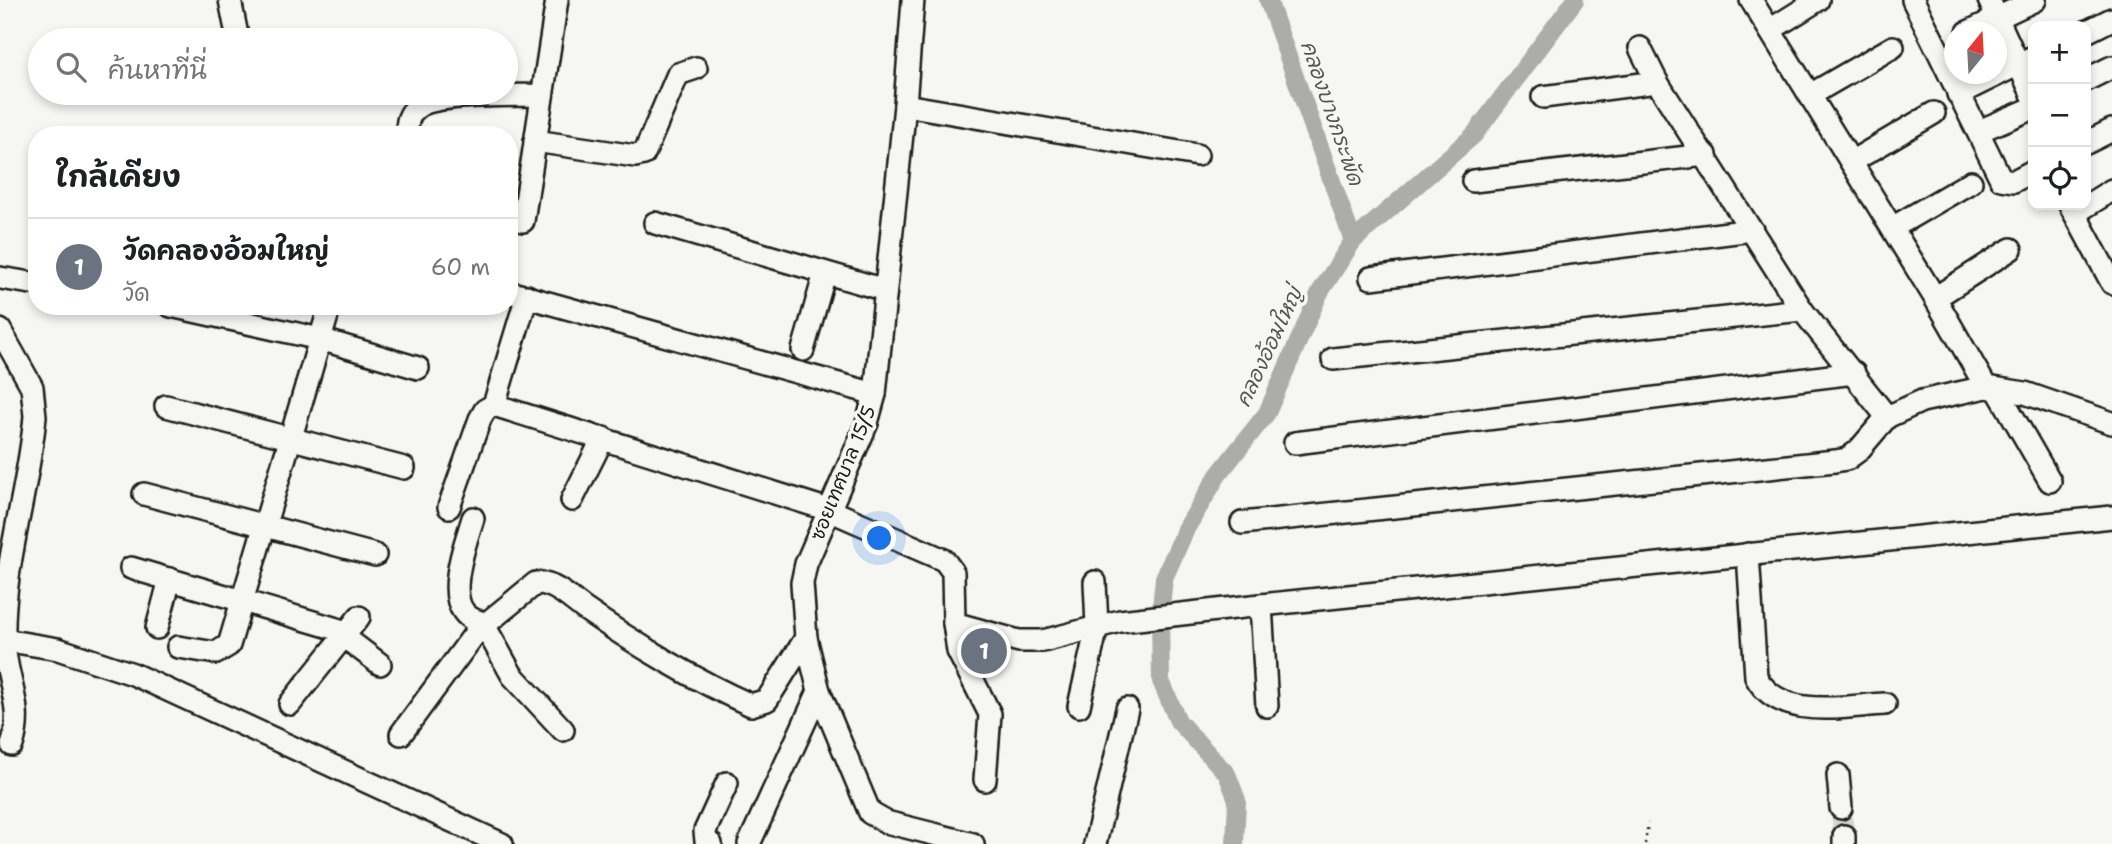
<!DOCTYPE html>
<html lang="th">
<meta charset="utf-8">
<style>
:root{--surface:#fff;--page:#f2f2f2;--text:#202124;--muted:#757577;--line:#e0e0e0;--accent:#1f6fb2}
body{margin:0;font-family:"Shantell Sans","Playpen Sans Thai",sans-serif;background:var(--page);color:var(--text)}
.controls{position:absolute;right:21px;top:21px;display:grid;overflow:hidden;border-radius:14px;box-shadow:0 4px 10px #0003}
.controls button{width:63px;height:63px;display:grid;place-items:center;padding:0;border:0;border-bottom:2px solid var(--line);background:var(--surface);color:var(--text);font:35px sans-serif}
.compass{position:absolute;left:1944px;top:21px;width:63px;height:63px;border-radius:50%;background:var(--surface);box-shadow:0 4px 10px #0003;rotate:18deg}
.you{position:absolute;left:880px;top:539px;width:24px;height:24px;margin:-18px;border:5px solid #fff;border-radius:50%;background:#1a73e8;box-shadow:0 0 0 10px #1a73e833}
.badge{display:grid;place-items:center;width:46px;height:46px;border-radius:50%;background:var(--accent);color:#fff;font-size:23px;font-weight:700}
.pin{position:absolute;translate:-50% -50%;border:4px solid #fff;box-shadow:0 2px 7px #0006}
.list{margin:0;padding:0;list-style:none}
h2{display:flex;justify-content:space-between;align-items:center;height:91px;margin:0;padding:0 28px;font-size:30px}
h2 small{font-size:23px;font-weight:400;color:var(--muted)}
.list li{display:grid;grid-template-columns:46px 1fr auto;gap:21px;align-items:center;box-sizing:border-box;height:98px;padding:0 28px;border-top:2px solid var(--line)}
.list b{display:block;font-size:26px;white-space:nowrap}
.list p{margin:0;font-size:23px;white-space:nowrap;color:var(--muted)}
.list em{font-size:23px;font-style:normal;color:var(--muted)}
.icon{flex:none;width:38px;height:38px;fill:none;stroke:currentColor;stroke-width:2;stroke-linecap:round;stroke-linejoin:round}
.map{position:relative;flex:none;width:2112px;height:844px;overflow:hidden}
.search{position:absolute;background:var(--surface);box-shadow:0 4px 10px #0003;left:28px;top:28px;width:490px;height:77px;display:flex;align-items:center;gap:18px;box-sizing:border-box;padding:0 24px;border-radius:38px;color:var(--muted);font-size:26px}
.panel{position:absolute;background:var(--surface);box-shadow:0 4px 10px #0003;left:28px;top:126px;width:490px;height:189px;border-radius:28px}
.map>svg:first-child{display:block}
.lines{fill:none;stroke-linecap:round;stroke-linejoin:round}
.canal{stroke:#acaca9;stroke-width:18}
.minor-tunnel{stroke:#d5d5d2;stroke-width:21;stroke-dasharray:21 10;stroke-linecap:butt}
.minor-casing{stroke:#1c1c1c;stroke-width:26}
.path{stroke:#1c1c1c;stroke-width:2.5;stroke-dasharray:2 5;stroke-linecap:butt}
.minor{stroke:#f6f6f2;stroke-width:21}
.labels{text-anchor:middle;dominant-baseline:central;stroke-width:7;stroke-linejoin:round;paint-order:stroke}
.street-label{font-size:19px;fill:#1c1c1c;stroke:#f6f6f2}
.water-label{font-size:21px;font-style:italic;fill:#565654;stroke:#f6f6f2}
</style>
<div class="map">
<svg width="2112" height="844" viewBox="0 0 2112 844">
<rect width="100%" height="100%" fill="#f6f6f2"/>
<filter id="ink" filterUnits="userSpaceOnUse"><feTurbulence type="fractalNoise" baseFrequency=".0143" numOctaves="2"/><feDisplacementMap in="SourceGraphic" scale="14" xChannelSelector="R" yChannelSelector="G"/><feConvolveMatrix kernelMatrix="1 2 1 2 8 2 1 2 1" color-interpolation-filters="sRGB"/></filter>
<g filter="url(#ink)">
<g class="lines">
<g class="canal">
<path d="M1268,0L1353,241"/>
<path d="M1235,844L1237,800L1227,774L1178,721L1161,681L1160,617L1164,578L1186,529L1218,475L1267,413L1320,292L1353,241L1474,135L1575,0"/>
</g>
<path class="minor-tunnel" d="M1841,808L1844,836"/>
<defs>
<g id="minor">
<path d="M230,0L238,40"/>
<path d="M913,0L905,105L875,394L867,423L806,564L802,583L806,638L819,691L870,813L886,822L973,844"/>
<path d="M1751,0L1935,298L1986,387"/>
<path d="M1913,0L2001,179L2014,181L2033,171"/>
<path d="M1989,0L2033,96"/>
<path d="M1770,30L1818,0"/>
<path d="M1968,32L2035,0"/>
<path d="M2086,32L2112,19"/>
<path d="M1640,48L1657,82"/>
<path d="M2086,80L2112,67"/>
<path d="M1958,94L2033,57"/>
<path d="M1810,95L1893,47"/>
<path d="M1543,97L1657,82L1802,310L1887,417"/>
<path d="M905,105L1197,155"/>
<path d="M1979,131L2033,108"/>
<path d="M407,135C407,123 407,114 419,106C439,93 515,96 542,95"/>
<path d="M535,141L635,156L644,154L678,74L696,68"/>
<path d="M2086,143L2112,130"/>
<path d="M1851,162L1934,113"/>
<path d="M1473,181L1706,155"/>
<path d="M2070,205L2112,283"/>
<path d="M2075,213L2112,190"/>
<path d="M523,221L557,0"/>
<path d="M655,223L885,290"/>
<path d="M1892,228L1971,182"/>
<path d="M0,278L37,284"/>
<path d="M1371,278L1752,230"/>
<path d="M509,292L875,394"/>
<path d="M1935,298L2011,249"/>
<path d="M171,306L320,339L418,368"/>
<path d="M0,330L32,387L35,416C29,490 2,565 4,640C5,679 25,706 12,745"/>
<path d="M803,350L825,273"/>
<path d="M1333,359L1802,310"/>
<path d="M1997,389L2050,481"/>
<path d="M494,405L527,296"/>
<path d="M166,406L404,468"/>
<path d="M1295,443L1854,373"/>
<path d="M144,494L375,555"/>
<path d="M572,500L603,438"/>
<path d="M449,507L480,419L485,410L494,405L829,510L944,560L953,572L954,623L1019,641H1043L1120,621L1261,605L2112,517"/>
<path d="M473,518C465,546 435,619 487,623L536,583C553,582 570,598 583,608C632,642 696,681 751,705L767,700L806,638"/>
<path d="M1242,523L1835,461L1847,459L1858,451L1887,417L1922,401L1986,387L2025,393L2112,423"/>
<path d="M1748,554L1756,677C1780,721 1844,706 1885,704"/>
<path d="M131,568L347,632"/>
<path d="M1261,605L1267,706"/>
<path d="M483,623L512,675L563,730"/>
<path d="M954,623L958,651L990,714L985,780"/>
<path d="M157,628L170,579"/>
<path d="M343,636L380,664"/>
<path d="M4,640L58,649L133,674L502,844"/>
<path d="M178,647L216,653L229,645L330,306"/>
<path d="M290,704L359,617"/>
<path d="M1079,706L1097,627L1095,582"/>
<path d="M401,734L474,635L480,622"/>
<path d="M1838,775L1841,808"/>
<path d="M1844,836V844"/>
<path d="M711,844L706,841L705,831L727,783"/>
<path d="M749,844L819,691"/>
<path d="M1095,844L1127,709"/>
</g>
</defs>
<use href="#minor" class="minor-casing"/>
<path class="path" d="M1645,844L1648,823"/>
<use href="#minor" class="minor"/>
</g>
</g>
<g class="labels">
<g class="street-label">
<text transform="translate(843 473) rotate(-68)">ซอยเทศบาล 15/5</text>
</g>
<g class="water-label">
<text transform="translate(1332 113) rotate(71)">คลองบางกระพัด</text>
<text transform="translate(1269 347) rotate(-65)">คลองอ้อมใหญ่</text>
</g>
</g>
</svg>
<div class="controls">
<button>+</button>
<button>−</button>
<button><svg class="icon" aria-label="locate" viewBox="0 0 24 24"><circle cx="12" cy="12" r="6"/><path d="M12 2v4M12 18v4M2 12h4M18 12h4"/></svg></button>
</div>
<svg class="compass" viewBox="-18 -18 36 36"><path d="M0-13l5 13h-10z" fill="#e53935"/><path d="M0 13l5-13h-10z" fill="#757577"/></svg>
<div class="you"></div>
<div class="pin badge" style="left:984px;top:651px;background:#6b7280">1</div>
<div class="search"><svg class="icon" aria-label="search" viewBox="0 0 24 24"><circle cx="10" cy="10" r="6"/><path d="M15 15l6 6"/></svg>ค้นหาที่นี่</div>
<section class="panel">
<h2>ใกล้เคียง<small></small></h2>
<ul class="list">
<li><span class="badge" style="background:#6b7280">1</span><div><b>วัดคลองอ้อมใหญ่</b><p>วัด</p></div><em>60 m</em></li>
</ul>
</section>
</div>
